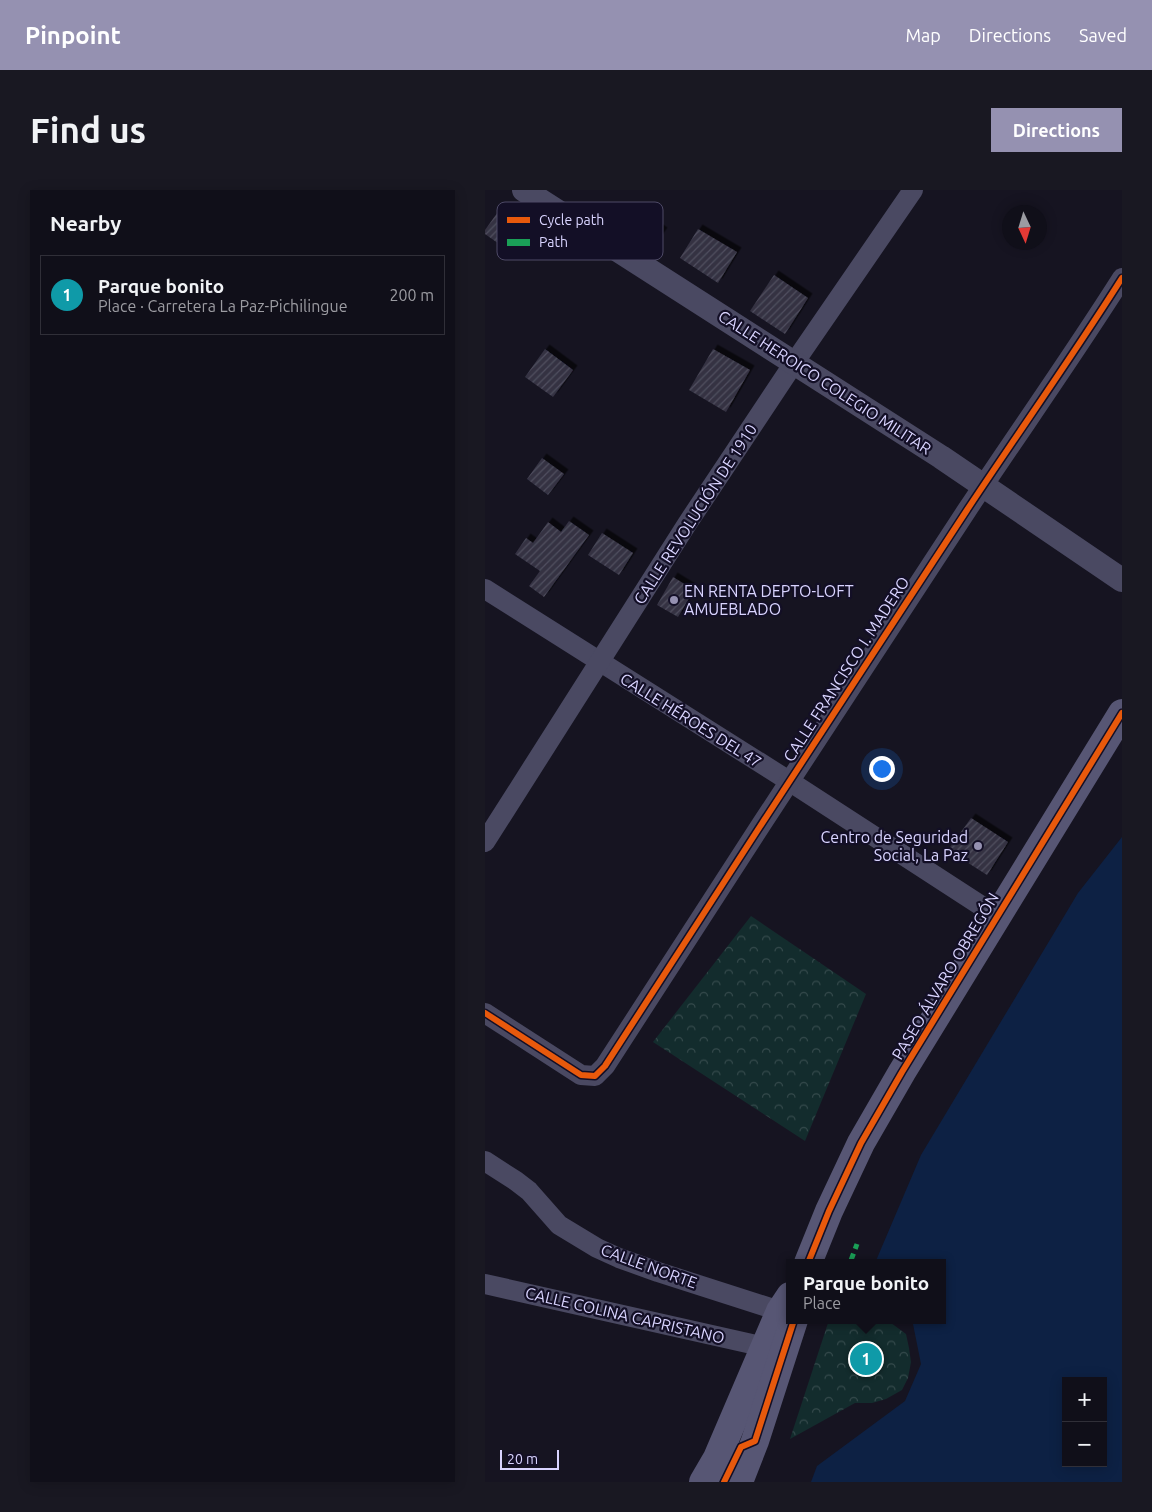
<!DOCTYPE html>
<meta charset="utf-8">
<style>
:root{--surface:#100f19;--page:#191822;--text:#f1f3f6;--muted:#9c9ca2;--line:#302f38;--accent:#9591b1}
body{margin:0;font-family:Ubuntu,sans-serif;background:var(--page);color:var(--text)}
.controls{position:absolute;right:15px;bottom:15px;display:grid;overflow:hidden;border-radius:0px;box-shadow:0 2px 12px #0003}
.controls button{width:45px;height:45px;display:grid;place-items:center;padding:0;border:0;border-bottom:1px solid var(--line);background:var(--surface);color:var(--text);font:25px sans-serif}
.compass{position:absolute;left:517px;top:15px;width:45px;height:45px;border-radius:50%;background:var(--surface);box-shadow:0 2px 12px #0003;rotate:176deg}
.scale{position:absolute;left:15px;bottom:12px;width:59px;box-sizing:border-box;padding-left:5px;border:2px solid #d9d4ff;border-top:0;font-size:14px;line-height:18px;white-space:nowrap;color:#d9d4ff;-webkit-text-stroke:4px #130f26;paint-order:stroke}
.you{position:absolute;left:396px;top:578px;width:18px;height:18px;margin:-12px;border:4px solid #fff;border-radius:50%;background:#1a73e8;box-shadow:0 0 0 8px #1a73e833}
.badge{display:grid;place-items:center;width:32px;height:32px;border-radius:50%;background:var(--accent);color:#fff;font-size:16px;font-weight:700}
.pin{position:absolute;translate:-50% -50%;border:2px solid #fff;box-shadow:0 1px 5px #0006}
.popup{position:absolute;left:301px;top:1069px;width:160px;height:65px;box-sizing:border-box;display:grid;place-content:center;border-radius:0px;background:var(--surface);filter:drop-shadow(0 1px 4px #0005);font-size:16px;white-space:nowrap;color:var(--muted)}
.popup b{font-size:19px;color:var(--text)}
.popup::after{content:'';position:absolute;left:50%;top:100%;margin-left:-10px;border:10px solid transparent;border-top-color:var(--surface)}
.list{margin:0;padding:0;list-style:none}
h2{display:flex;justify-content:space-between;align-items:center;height:65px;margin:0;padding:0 20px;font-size:21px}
h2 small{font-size:16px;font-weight:400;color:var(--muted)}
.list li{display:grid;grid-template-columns:32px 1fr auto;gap:15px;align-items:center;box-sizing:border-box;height:80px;margin:0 10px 10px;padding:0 10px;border:1px solid var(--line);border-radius:0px}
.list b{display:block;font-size:19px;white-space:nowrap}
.list p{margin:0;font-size:16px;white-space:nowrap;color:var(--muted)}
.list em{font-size:16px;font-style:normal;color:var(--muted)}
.map{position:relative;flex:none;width:637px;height:1292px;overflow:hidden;border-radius:0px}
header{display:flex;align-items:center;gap:30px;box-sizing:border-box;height:70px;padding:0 25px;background:var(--accent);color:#fff}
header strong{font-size:24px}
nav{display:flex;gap:28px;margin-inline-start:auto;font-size:18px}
.intro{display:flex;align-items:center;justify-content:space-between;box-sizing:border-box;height:120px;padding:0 30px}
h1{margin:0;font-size:35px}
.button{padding:12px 22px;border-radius:0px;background:var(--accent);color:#fff;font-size:18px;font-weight:700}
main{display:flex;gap:30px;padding:0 30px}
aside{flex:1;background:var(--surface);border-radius:0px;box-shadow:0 2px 12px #0003}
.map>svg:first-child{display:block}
.forest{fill:url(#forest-crowns)}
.water{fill:#0d2144;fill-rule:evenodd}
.building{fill:url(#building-hatch);filter:url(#shadow)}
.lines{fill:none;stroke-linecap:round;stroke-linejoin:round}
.minor{stroke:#4a4962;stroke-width:20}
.tertiary{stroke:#4a4962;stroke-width:24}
.secondary{stroke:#575674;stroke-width:28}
.quiet{stroke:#1a9f57;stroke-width:5;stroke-dasharray:10 5;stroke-linecap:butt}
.cycleway-casing{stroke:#130f26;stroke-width:9}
.cycleway{stroke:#e8590c;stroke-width:6}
.poi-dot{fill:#9591b1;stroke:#130f26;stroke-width:2}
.labels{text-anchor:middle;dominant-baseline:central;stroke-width:4.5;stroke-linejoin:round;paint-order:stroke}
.street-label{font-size:16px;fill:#d9d4ff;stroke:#130f26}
.poi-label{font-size:16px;fill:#d9d4ff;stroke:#130f26;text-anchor:start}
.key{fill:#130f26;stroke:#4e4a67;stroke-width:1}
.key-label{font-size:14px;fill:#d9d4ff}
</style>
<header>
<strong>Pinpoint</strong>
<nav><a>Map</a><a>Directions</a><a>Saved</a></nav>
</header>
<div class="intro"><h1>Find us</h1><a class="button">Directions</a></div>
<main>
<aside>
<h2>Nearby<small></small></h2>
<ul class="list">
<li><span class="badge" style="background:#0f9aa8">1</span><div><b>Parque bonito</b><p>Place · Carretera La Paz-Pichilingue</p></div><em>200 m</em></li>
</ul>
</aside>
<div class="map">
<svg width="637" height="1292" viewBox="0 0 637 1292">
<defs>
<pattern id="forest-crowns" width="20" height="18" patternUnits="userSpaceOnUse" patternTransform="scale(1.25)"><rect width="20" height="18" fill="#132c2d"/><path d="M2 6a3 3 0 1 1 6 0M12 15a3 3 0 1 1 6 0" fill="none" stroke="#354a4c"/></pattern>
<pattern id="building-hatch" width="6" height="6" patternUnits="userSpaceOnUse" patternTransform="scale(1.25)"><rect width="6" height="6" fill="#343243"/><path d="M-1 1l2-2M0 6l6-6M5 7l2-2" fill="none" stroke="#514f5f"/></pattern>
<filter id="shadow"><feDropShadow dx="4.5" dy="-4.5" stdDeviation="0" flood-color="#0009"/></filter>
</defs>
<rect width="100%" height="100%" fill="#161421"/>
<g class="forest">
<path d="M266,726L381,804L320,951L168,852Z"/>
<path d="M344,1130H402L421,1144L424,1158L426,1172L423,1188L417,1200L401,1209L387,1213H370L305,1249Z"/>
</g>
<path class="water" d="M637,647V1292H326L332,1276L420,1211L436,1174L428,1134L420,1130H457V1073H390L436,965L593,703ZM581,1191H618V1273H581Z"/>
<g class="building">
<path d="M15,19L41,37L24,61L0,44V40Z"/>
<path d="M165,33L178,42L171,52L158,43Z"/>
<path d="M213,39L252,62L233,93L195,68Z"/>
<path d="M289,85L323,108L300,144L265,121Z"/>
<path d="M60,159L88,180L68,207L40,187Z"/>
<path d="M228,159L265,180L241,222L204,200Z"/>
<path d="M57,268L79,284L63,305L42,289Z"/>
<path d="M84,331L104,345L59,407L44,396L55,381L30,364L41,348L48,353L63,332L76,342Z"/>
<path d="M117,343L148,363L134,385L103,365Z"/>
<path d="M188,387L209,400L193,427L172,415Z"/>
<path d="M486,628L523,652L502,685L463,660Z"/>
</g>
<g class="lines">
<g class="minor">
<path d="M0,399L304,591L512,726"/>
<path d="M0,652L202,334L309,173L428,0"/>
<path d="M0,823L96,885L110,886L120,876C240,690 360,505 482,320C533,243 587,167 637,88"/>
<path d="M0,971L31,991L44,1001L74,1035L112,1058L134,1068L173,1082L295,1121"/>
<path d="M0,1094L280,1157"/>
</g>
<path class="tertiary" d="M39,0L456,267L637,390"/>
<g class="secondary">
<path d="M323,1073L344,1021L376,953L417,882L637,523"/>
<path d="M218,1292L232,1268L295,1121L305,1106"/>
<path d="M254,1292L270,1251L309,1130"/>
</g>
<path class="quiet" d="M365,1073L372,1054"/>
<defs>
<g id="cycleway">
<path d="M0,823L96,885L110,886L120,876C240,690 360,505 482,320C533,243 587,167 637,88"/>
<path d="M323,1073L344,1021L376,953L417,882L637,523"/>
<path d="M239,1292L256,1257L270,1251L309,1130"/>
</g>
</defs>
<use href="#cycleway" class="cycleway-casing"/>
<use href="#cycleway" class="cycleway"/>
</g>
<g class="poi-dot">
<circle cx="189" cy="410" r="5"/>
<circle cx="493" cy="656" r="5"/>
</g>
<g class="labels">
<g class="street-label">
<text transform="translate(340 192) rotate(33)">CALLE HEROICO COLEGIO MILITAR</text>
<text transform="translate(210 324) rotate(-57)">CALLE REVOLUCIÓN DE 1910</text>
<text transform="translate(361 479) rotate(-57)">CALLE FRANCISCO I. MADERO</text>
<text transform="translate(206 530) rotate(32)">CALLE HÉROES DEL 47</text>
<text transform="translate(460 786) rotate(-59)">PASEO ÁLVARO OBREGÓN</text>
<text transform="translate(164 1076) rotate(20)">CALLE NORTE</text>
<text transform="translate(140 1125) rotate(13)">CALLE COLINA CAPRISTANO</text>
</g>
<g class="poi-label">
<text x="199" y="401">EN RENTA DEPTO-LOFT<tspan x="199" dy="18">AMUEBLADO</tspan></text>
<text x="483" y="647" text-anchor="end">Centro de Seguridad<tspan x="483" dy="18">Social, La Paz</tspan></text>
</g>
</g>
<rect x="12" y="12" width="166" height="58" rx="8" class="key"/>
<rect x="22" y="27" width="23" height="6" fill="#e8590c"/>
<rect x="22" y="49" width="23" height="7" fill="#1a9f57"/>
<g class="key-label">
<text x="54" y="35">Cycle path</text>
<text x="54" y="57">Path</text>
</g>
</svg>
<div class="controls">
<button>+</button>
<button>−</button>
</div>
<svg class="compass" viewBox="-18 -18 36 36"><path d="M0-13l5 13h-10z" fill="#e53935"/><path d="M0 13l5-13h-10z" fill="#9c9ca2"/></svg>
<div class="scale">20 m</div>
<div class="you"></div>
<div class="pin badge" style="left:381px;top:1169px;background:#0f9aa8">1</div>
<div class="popup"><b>Parque bonito</b>Place</div>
</div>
</main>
